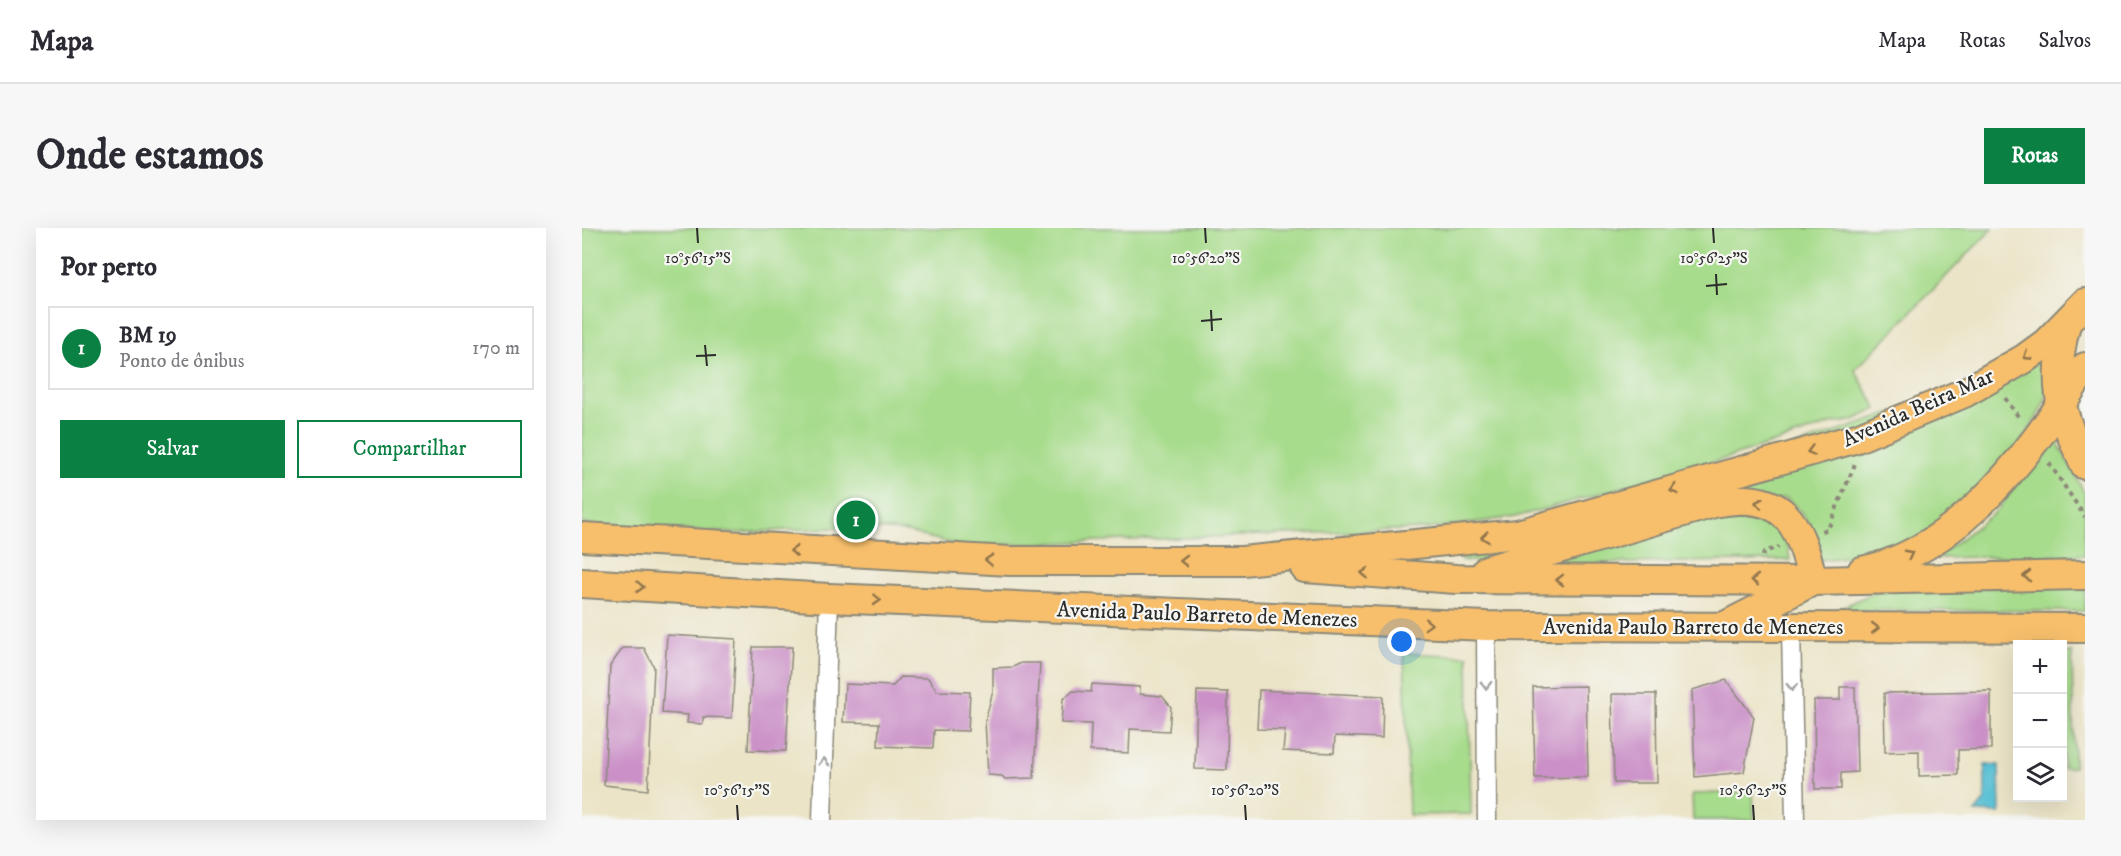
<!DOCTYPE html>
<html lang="pt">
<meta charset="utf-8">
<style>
:root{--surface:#fff;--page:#f7f7f7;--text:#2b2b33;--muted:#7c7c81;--line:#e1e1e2;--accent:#0b8043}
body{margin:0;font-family:"IM FELL DW Pica",serif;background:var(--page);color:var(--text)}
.controls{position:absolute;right:18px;bottom:18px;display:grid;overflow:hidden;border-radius:0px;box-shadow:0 6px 24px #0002}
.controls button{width:54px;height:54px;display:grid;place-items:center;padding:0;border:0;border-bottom:2px solid var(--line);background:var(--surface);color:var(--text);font:30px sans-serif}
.you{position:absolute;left:820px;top:414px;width:21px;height:21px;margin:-15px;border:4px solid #fff;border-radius:50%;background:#1a73e8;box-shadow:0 0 0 9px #1a73e833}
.badge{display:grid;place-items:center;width:39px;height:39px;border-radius:50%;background:var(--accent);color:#fff;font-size:20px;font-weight:700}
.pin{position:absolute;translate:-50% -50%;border:3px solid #fff;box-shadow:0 2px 6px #0006}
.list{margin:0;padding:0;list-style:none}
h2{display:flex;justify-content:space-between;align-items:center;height:78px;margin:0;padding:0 24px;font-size:26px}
h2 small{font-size:20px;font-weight:400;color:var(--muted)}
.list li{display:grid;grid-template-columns:39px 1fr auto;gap:18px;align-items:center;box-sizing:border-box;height:84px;margin:0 12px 12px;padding:0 12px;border:2px solid var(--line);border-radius:0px}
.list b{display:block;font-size:22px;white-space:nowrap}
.list p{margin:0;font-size:20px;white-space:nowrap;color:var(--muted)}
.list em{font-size:20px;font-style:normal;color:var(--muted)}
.actions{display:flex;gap:12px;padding:18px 24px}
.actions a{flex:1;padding:14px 0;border:2px solid var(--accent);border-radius:0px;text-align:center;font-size:21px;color:var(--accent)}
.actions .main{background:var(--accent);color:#fff}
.icon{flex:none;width:33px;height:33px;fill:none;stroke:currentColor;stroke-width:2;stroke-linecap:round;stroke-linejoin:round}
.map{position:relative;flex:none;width:1503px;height:592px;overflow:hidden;border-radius:0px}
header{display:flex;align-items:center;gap:36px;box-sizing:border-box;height:84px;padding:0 30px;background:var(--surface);border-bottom:2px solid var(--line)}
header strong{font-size:28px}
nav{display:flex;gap:33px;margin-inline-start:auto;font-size:21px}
.intro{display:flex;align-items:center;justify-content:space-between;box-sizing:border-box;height:144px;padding:0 36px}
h1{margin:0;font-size:42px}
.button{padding:15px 27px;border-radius:0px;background:var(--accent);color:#fff;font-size:21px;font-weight:700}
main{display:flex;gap:36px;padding:0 36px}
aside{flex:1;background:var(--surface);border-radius:0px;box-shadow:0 6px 24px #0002}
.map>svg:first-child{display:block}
.green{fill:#a7dc8c;stroke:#69845c;stroke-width:1.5}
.water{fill:#58c0d4;stroke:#427680;stroke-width:1.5}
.building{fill:#ca90c7}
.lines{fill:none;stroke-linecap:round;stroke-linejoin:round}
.street-casing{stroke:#8b8879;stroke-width:21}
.primary-casing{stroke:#8b8879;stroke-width:32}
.path{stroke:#8b8879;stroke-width:4;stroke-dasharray:4.5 4.5;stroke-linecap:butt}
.street{stroke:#fff;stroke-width:18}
.primary{stroke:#f7bf6c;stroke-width:28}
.oneway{stroke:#91754c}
.oneway2{stroke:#a0a0a0}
.ticks{fill:none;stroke:#2b2b2b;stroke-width:2}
.labels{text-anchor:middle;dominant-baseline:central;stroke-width:4.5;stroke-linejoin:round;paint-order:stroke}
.street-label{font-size:22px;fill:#2b2b2b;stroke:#f6f6f2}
.ticks-label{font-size:15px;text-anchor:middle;fill:#2b2b2b;stroke:#f6f6f2;stroke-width:4.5;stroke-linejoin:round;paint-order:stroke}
</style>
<header>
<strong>Mapa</strong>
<nav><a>Mapa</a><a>Rotas</a><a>Salvos</a></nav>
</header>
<div class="intro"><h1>Onde estamos</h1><a class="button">Rotas</a></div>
<main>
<aside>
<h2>Por perto<small></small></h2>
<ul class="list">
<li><span class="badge">1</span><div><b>BM 19</b><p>Ponto de ônibus</p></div><em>170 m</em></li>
</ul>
<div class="actions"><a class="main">Salvar</a><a>Compartilhar</a></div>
</aside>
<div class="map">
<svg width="1503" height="592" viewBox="0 0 1503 592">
<rect width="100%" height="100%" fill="#f6f6f2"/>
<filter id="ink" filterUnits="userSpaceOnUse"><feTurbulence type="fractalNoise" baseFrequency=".0167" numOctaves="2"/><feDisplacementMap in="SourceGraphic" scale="12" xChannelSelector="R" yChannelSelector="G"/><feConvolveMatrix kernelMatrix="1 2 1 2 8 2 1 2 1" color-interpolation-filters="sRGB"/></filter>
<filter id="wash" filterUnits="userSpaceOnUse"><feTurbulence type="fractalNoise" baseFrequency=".008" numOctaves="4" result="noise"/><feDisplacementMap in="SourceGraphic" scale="24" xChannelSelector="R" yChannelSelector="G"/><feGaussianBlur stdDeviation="1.35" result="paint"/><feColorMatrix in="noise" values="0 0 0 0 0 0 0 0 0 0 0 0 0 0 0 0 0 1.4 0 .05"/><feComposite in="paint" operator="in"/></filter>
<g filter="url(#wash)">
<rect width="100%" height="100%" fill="#ebe4c7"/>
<g class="green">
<path d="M0,0H1411L1273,142L1295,181L1269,193L1252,195L1142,231L933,289L843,301L381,318L321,303L268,299L150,305L0,296Z"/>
<path d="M1456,135C1464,147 1468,159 1462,174C1448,209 1391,275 1360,296C1324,320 1280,328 1238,332C1234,305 1226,287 1204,270L897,334L880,332L879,327L884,323L925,317Z"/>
<path d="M1471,206L1503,266V327L1354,330L1415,283Z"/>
<path d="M1157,281L1188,287L1204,308L1208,332L980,336L979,328Z"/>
<path d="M1503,359V383L1255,382L1301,360Z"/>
<path d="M1490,424L1492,539L1481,540V426Z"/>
<path d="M822,425L886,428L889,586L827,587Z"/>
<path d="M1171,564L1172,592H1111L1110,566Z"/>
</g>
<path class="water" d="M1403,537H1417L1418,585L1393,584L1403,572Z"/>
<g id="blocks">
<g class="building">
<path d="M85,407L154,411L150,490L121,489V496L105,495L106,487L80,485Z"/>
<path d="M171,419H210L204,523L166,522Z"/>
<path d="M41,420H62L72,439L66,562L22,557L28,438Z"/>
<path d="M439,435H458L452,550L423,551L420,548L406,547L403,493L411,463V440L431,439Z"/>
<path d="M319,449L346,450L355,463L388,464L386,503L352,502L351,520L296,518L297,495L261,494L263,456L311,458Z"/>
<path d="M1144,452L1172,489L1162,544L1113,549L1110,462Z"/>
<path d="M510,456L558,459V466L580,468L589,479L587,503L548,501L547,525L508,523L509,496L479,495L481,471L491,463L509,464Z"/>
<path d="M1004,458L1006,549L953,550L951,459Z"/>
<path d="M1258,459H1273L1275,544L1259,545V561H1233L1232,472H1258Z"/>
<path d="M677,462L801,468L800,510L753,508L752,525L701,523L703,502L675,501Z"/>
<path d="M615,463L646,464L645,542L613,541Z"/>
<path d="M1409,463V521L1376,522V547L1337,548V523L1303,524L1302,465Z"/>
<path d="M1030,466H1074L1075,555H1032Z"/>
</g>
</g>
</g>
<g filter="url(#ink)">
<use href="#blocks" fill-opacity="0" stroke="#8b8879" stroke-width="1.5"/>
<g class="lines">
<defs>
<g id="street">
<path d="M904,398L905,592"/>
<path d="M1209,401L1213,592"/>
<path d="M240,592L247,370"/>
</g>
<g id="primary">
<path d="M1484,96C1469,153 1477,185 1503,237"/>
<path d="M0,309L428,333H660L936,306L1275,210L1382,165L1442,131L1464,115L1503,75"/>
<path d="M723,340L874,351L1231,353L1503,347"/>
<path d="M905,342L1132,275C1202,261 1217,294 1231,353"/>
<path d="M1280,343C1378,323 1453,220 1503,139"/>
<path d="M0,355L247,370L904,398L1503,400"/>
<path d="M1145,397L1227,355"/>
</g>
</defs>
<use href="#street" class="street-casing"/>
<use href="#primary" class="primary-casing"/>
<g class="path">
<path d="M1423,170L1438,191"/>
<path d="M1467,235L1503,289"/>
<path d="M1240,303L1246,301L1273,236"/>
<path d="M1181,328L1182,324L1197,319"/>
</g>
<use href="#street" class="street"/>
<use href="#primary" class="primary"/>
</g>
<defs><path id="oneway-chevron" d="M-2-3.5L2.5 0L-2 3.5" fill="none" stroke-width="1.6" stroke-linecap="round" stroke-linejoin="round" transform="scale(1.5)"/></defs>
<g class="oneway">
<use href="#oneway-chevron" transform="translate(1445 128) rotate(147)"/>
<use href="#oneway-chevron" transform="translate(1229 223) rotate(165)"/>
<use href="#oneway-chevron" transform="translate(1092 262) rotate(163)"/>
<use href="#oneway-chevron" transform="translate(1177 275) rotate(-170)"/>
<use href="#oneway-chevron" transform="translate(903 309) rotate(174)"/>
<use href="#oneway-chevron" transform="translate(212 323) rotate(-176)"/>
<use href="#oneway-chevron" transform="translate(1327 326) rotate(-28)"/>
<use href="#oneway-chevron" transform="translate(407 332) rotate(-177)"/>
<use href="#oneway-chevron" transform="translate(602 333) rotate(-180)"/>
<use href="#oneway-chevron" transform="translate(783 345) rotate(-176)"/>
<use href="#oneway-chevron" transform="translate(1445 348) rotate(179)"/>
<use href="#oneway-chevron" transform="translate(978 352) rotate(-180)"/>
<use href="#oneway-chevron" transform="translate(1173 352) rotate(-180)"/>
<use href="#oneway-chevron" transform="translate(58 359) rotate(3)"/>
<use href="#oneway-chevron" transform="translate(295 372) rotate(3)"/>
<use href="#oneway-chevron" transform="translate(846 396) rotate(2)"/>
<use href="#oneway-chevron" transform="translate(1293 400)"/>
</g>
<g class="oneway2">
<use href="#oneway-chevron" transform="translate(904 457) rotate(90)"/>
<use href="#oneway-chevron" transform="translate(1210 459) rotate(89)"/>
<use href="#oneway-chevron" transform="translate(242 534) rotate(-88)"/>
</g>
</g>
<path class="ticks" d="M115,0L116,15M623,0L624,15M1131,0L1132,15M1134,46L1135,67M1124,58L1145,56M629,82L630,103M619,93L640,91M123,117L125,138M114,128L134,127M155,577L156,592M663,577L664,592M1171,577L1172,592"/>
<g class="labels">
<g class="street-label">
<text transform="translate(1336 180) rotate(-24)">Avenida Beira Mar</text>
<text transform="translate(625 387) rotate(2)">Avenida Paulo Barreto de Menezes</text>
<text x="1111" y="399">Avenida Paulo Barreto de Menezes</text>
</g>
</g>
<g class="ticks-label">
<text x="116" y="35">10°56'15"S</text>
<text x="624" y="35">10°56'20"S</text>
<text x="1132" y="35">10°56'25"S</text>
<text x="155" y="567">10°56'15"S</text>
<text x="663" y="567">10°56'20"S</text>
<text x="1171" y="567">10°56'25"S</text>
</g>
</svg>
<div class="controls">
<button>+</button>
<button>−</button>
<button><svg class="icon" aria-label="layers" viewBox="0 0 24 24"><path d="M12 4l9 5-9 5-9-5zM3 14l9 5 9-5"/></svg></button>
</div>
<div class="you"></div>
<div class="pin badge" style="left:274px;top:292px">1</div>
</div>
</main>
